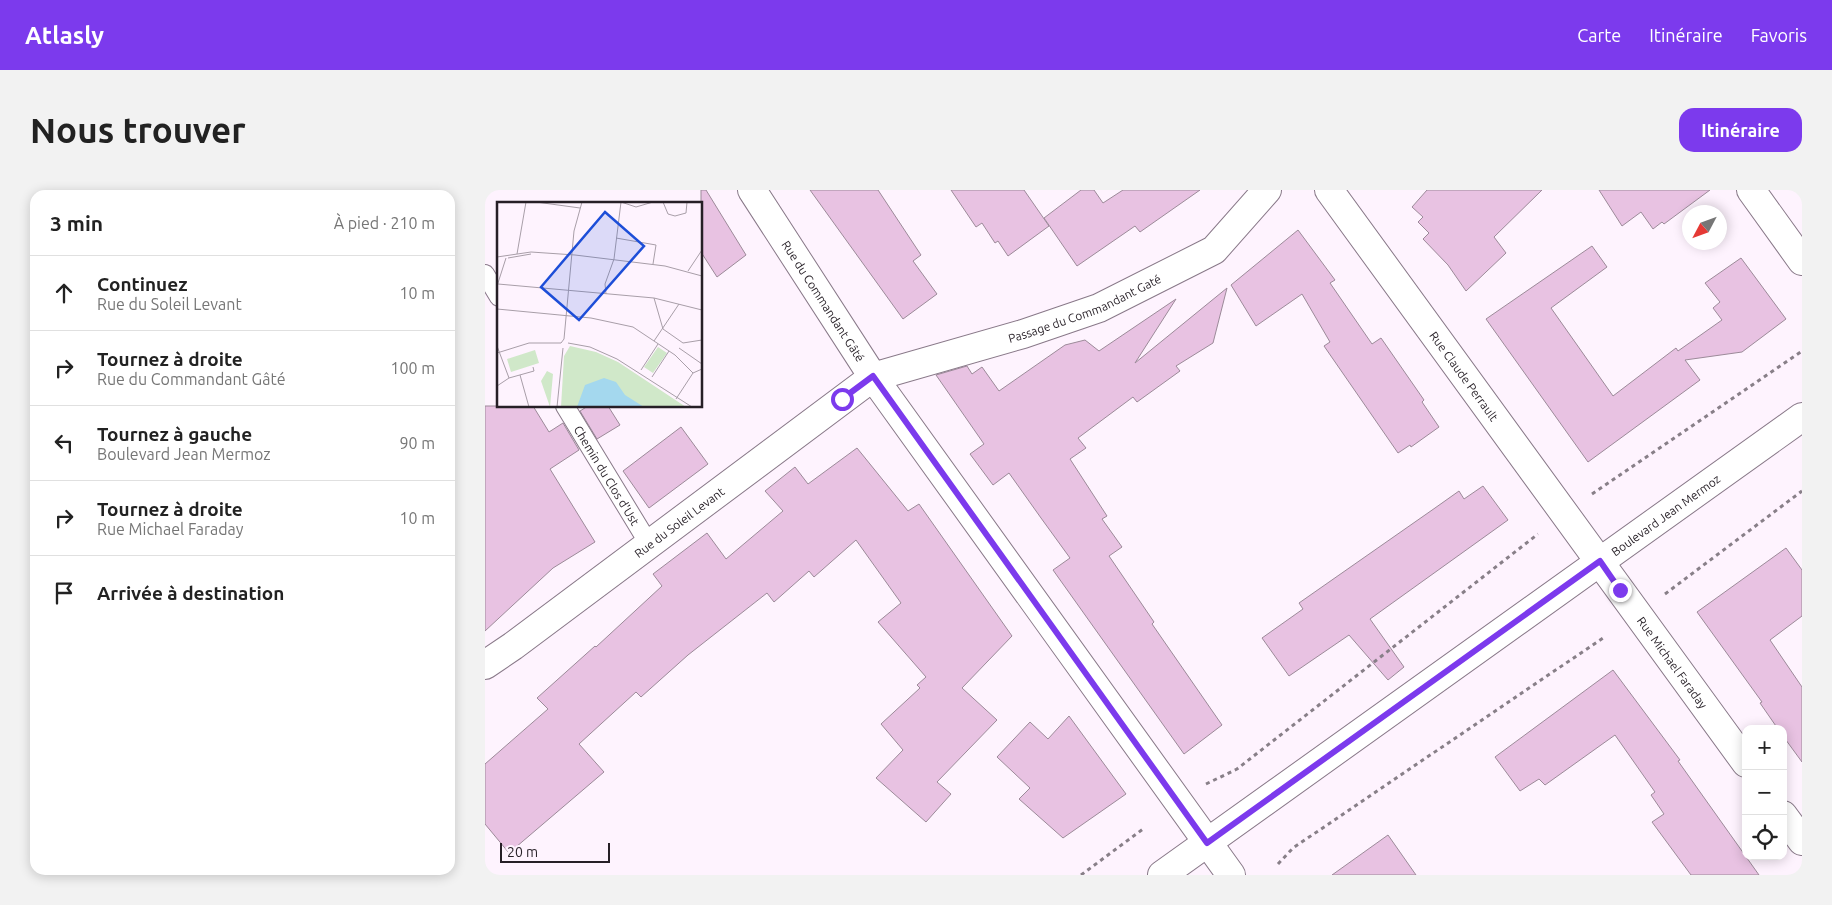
<!DOCTYPE html>
<html lang="fr">
<meta charset="utf-8">
<style>
:root{--surface:#fff;--page:#f2f2f2;--text:#222;--muted:#767676;--line:#e0e0e0;--accent:#7c3aed}
body{margin:0;font-family:Ubuntu,sans-serif;background:var(--page);color:var(--text)}
.controls{position:absolute;right:15px;bottom:15px;display:grid;overflow:hidden;border-radius:10px;box-shadow:0 2px 12px #0003}
.controls button{width:45px;height:45px;display:grid;place-items:center;padding:0;border:0;border-bottom:1px solid var(--line);background:var(--surface);color:var(--text);font:25px sans-serif}
.compass{position:absolute;left:1197px;top:15px;width:45px;height:45px;border-radius:50%;background:var(--surface);box-shadow:0 2px 12px #0003;rotate:229deg}
.scale{position:absolute;left:15px;bottom:12px;width:110px;box-sizing:border-box;padding-left:5px;border:2px solid #261f26;border-top:0;font-size:14px;line-height:18px;white-space:nowrap;color:#261f26;-webkit-text-stroke:4px #fef3fe;paint-order:stroke}
.stop{position:absolute;width:15px;height:15px;margin:-11px;border:4px solid #7c3aed;border-radius:50%;background:#fff}
.stop.end{background:#7c3aed;border-color:#fff;box-shadow:0 1px 5px #0008}
.list{margin:0;padding:0;list-style:none}
h2{display:flex;justify-content:space-between;align-items:center;height:65px;margin:0;padding:0 20px;font-size:21px}
h2 small{font-size:16px;font-weight:400;color:var(--muted)}
.list li{display:grid;grid-template-columns:32px 1fr auto;gap:15px;align-items:center;box-sizing:border-box;height:75px;padding:0 20px;border-top:1px solid var(--line)}
.list b{display:block;font-size:19px;white-space:nowrap}
.list p{margin:0;font-size:16px;white-space:nowrap;color:var(--muted)}
.list em{font-size:16px;font-style:normal;color:var(--muted)}
.icon{flex:none;width:28px;height:28px;fill:none;stroke:currentColor;stroke-width:2;stroke-linecap:round;stroke-linejoin:round}
.map{position:relative;flex:none;width:1317px;height:685px;overflow:hidden;border-radius:15px}
header{display:flex;align-items:center;gap:30px;box-sizing:border-box;height:70px;padding:0 25px;background:var(--accent);color:#fff}
header strong{font-size:24px}
nav{display:flex;gap:28px;margin-inline-start:auto;font-size:18px}
.intro{display:flex;align-items:center;justify-content:space-between;box-sizing:border-box;height:120px;padding:0 30px}
h1{margin:0;font-size:35px}
.button{padding:12px 22px;border-radius:15px;background:var(--accent);color:#fff;font-size:18px;font-weight:700}
main{display:flex;gap:30px;padding:0 30px}
aside{flex:1;background:var(--surface);border-radius:15px;box-shadow:0 2px 12px #0003}
.map>svg:first-child{display:block}
.building{fill:#e8c2e2;stroke:#9c8a99}
.lines{fill:none;stroke-linecap:round;stroke-linejoin:round}
.service-casing{stroke:#897989;stroke-width:20}
.minor-casing{stroke:#897989;stroke-width:30}
.tertiary-casing{stroke:#897989;stroke-width:30}
.secondary-casing{stroke:#897989;stroke-width:30}
.path{stroke:#887f88;stroke-width:3;stroke-dasharray:4 4;stroke-linecap:butt}
.service{stroke:#fff;stroke-width:18}
.minor{stroke:#fff;stroke-width:28}
.tertiary{stroke:#fff;stroke-width:28}
.secondary{stroke:#fff;stroke-width:28}
.route{stroke:#7c3aed;stroke-width:6}
.labels{text-anchor:middle;dominant-baseline:central;stroke-width:5;stroke-linejoin:round;paint-order:stroke}
.street-label{font-size:12px;fill:#261f26;stroke:#fef3fe}
.inset-road{fill:none;stroke:#a89ea8;stroke-width:1}
.view{fill:#1d4ed8;fill-opacity:0.15;stroke:#1d4ed8;stroke-width:2.5}
.inset-edge{fill:none;stroke:#261f26;stroke-width:2.5}
</style>
<header>
<strong>Atlasly</strong>
<nav><a>Carte</a><a>Itinéraire</a><a>Favoris</a></nav>
</header>
<div class="intro"><h1>Nous trouver</h1><a class="button">Itinéraire</a></div>
<main>
<aside>
<h2>3 min<small>À pied · 210 m</small></h2>
<ul class="list">
<li><svg class="icon" aria-label="ahead" viewBox="0 0 24 24"><path d="M12 20V5M6 11l6-6 6 6"/></svg><div><b>Continuez</b><p>Rue du Soleil Levant</p></div><em>10 m</em></li>
<li><svg class="icon" aria-label="right" viewBox="0 0 24 24"><path d="M7 20v-9h11M14 6l5 5-5 5"/></svg><div><b>Tournez à droite</b><p>Rue du Commandant Gâté</p></div><em>100 m</em></li>
<li><svg class="icon" aria-label="left" viewBox="0 0 24 24"><path d="M17 20v-9H6M10 6l-5 5 5 5"/></svg><div><b>Tournez à gauche</b><p>Boulevard Jean Mermoz</p></div><em>90 m</em></li>
<li><svg class="icon" aria-label="right" viewBox="0 0 24 24"><path d="M7 20v-9h11M14 6l5 5-5 5"/></svg><div><b>Tournez à droite</b><p>Rue Michael Faraday</p></div><em>10 m</em></li>
<li><svg class="icon" aria-label="arrive" viewBox="0 0 24 24"><path d="M6 21V4h12l-3 4 3 4H6"/></svg><div><b>Arrivée à destination</b></div></li>
</ul>
</aside>
<div class="map">
<svg width="1317" height="685" viewBox="0 0 1317 685">
<rect width="100%" height="100%" fill="#fef3fe"/>
<g class="building">
<path d="M216,0H221L261,65L232,87L216,62Z"/>
<path d="M325,0H393L436,65L428,71L452,104L418,129Z"/>
<path d="M466,0H539L564,36L523,66L513,51L510,53L497,33L491,37Z"/>
<path d="M596,0H609L618,13L638,0H715L655,42L650,36L592,76L559,28Z"/>
<path d="M942,0H1057L1009,47L1021,63L981,101L963,75L938,49L944,43L933,32L938,27L927,17Z"/>
<path d="M1114,0H1225L1179,34L1177,32L1168,39L1156,22L1137,36Z"/>
<path d="M813,40L850,90L845,93L887,154L896,148L939,210L937,212L954,237L926,257L925,255L913,263L839,156L845,152L817,104L771,136L746,95Z"/>
<path d="M1107,56L1122,77L1066,118L1128,206L1191,158L1193,161L1237,130L1228,118L1235,112L1220,93L1256,68L1301,129L1257,162L1200,170L1215,190L1103,272L1001,129Z"/>
<path d="M742,98L728,153L691,176L695,181L652,212L648,207L593,248L601,258L585,269L622,326L617,329L637,357L624,366L669,432L667,434L737,535L699,564L568,380L585,368L556,328L524,283L508,295L485,264L499,254L451,185L482,176L487,184L497,177L514,201L580,155L600,150L614,161L691,109L650,173Z"/>
<path d="M0,216H48L64,242L78,233L94,260L65,279L110,352L68,378L0,441Z"/>
<path d="M103,216H123L135,235L112,249L95,221Z"/>
<path d="M196,237L223,274L164,318L138,281Z"/>
<path d="M372,258L423,321L434,314L527,446L477,498L512,530L452,592L466,604L441,632L391,588L418,560L396,534L435,498L432,495L441,487L393,432L416,413L371,350L329,387L324,381L289,412L282,403L203,465L156,507L151,502L94,554L119,582L24,663L0,634V574L63,519L52,508L110,456L111,457L177,396L168,384L222,343L241,369L298,321L280,301L310,277L323,294Z"/>
<path d="M998,296L1023,330L885,429L919,477L903,490L864,445L804,486L777,448L818,419L814,413L950,318L974,301L979,309Z"/>
<path d="M1301,358L1317,380V426L1285,450L1317,497V572L1298,546V539H1293L1275,513L1277,512L1212,422Z"/>
<path d="M1128,480L1195,570L1193,571L1274,685H1206L1167,632L1179,624L1166,605L1170,602L1130,545L1060,595L1054,589L1035,601L1010,567Z"/>
<path d="M584,526L641,604L578,648L534,609L545,598L512,567L545,532L563,549Z"/>
<path d="M903,645L931,685H847Z"/>
</g>
<g class="lines">
<defs>
<g id="service">
<path d="M0,84L14,107"/>
<path id="s1" d="M80,216L164,354"/>
</g>
<g id="minor">
<path id="s2" d="M844,0L1261,573"/>
<path d="M1266,0L1317,71"/>
<path id="s3" d="M0,475L28,456L388,187L538,144L614,118L729,60L782,0"/>
<path d="M1298,625L1317,651"/>
</g>
<g id="tertiary">
<path id="s4" d="M267,0L388,187L746,685"/>
</g>
<g id="secondary">
<path id="s5" d="M677,685L1317,227"/>
</g>
</defs>
<use href="#service" class="service-casing"/>
<use href="#minor" class="minor-casing"/>
<use href="#tertiary" class="tertiary-casing"/>
<use href="#secondary" class="secondary-casing"/>
<g class="path">
<path d="M1107,304L1317,161"/>
<path d="M1180,404L1317,301"/>
<path d="M721,594L752,579L1053,344"/>
<path d="M793,674L808,658L1118,448"/>
<path d="M596,685L658,639"/>
</g>
<use href="#service" class="service"/>
<use href="#minor" class="minor"/>
<use href="#tertiary" class="tertiary"/>
<use href="#secondary" class="secondary"/>
</g>
<g class="lines">
<path class="route" d="M357,209L388,186L722,653L1115,371L1135,400"/>
</g>
<g class="labels">
<g class="street-label">
<text stroke="none"><textPath href="#s4" startOffset="132">Rue du Commandant Gâté</textPath></text>
<text stroke="none"><textPath href="#s3" startOffset="706">Passage du Commandant Gaté</textPath></text>
<text stroke="none"><textPath href="#s2" startOffset="230">Rue Claude Perrault</textPath></text>
<text stroke="none"><textPath href="#s1" startOffset="81">Chemin du Clos d'Ust</textPath></text>
<text stroke="none"><textPath href="#s5" startOffset="619">Boulevard Jean Mermoz</textPath></text>
<text stroke="none"><textPath href="#s3" startOffset="241">Rue du Soleil Levant</textPath></text>
<text stroke="none"><textPath href="#s2" startOffset="584">Rue Michael Faraday</textPath></text>
</g>
</g>
<g transform="translate(12 12)">
<rect width="205" height="205" fill="#fef3fe"/>
<path d="M73,144L99,150L121,160L189,205H64L67,154ZM161,145L170,151L156,171L147,165ZM38,148L42,161L14,170L10,157ZM50,169L56,172L53,205L44,179Z" fill="#d0e8c9"/>
<path d="M107,176L119,180L128,193L147,205H80L88,183Z" fill="#a4d8ee"/>
<path class="inset-road" d="M39,0L83,6M124,0L139,5L156,0M166,0L171,12L178,14L189,11L190,0M119,36L159,43L156,62M20,52L29,0M0,55L34,50L78,53L168,64L205,74M11,56L34,52M191,69L205,48M1,82L157,96L205,108M0,84L9,56M109,92L108,82L117,57L124,0M157,96L166,127L186,141L205,138M0,107L94,116L136,125L178,153L196,171M67,137L77,29L85,0M157,139L182,102M71,141L93,145L120,157L195,205M0,144L12,176L0,184M182,146L205,162M0,151L32,141H64L67,137M144,168L161,142M23,173L32,205M155,175L172,149M12,176L37,169L36,165M179,197L196,171L205,167M60,205L66,146"/>
<path class="view" d="M108,10L147,44L82,118L44,85Z"/>
<rect width="205" height="205" class="inset-edge"/>
</g>
</svg>
<div class="controls">
<button>+</button>
<button>−</button>
<button><svg class="icon" aria-label="locate" viewBox="0 0 24 24"><circle cx="12" cy="12" r="6"/><path d="M12 2v4M12 18v4M2 12h4M18 12h4"/></svg></button>
</div>
<svg class="compass" viewBox="-18 -18 36 36"><path d="M0-13l5 13h-10z" fill="#e53935"/><path d="M0 13l5-13h-10z" fill="#767676"/></svg>
<div class="scale">20 m</div>
<div class="stop" style="left:357px;top:209px"></div>
<div class="stop end" style="left:1135px;top:400px"></div>
</div>
</main>
